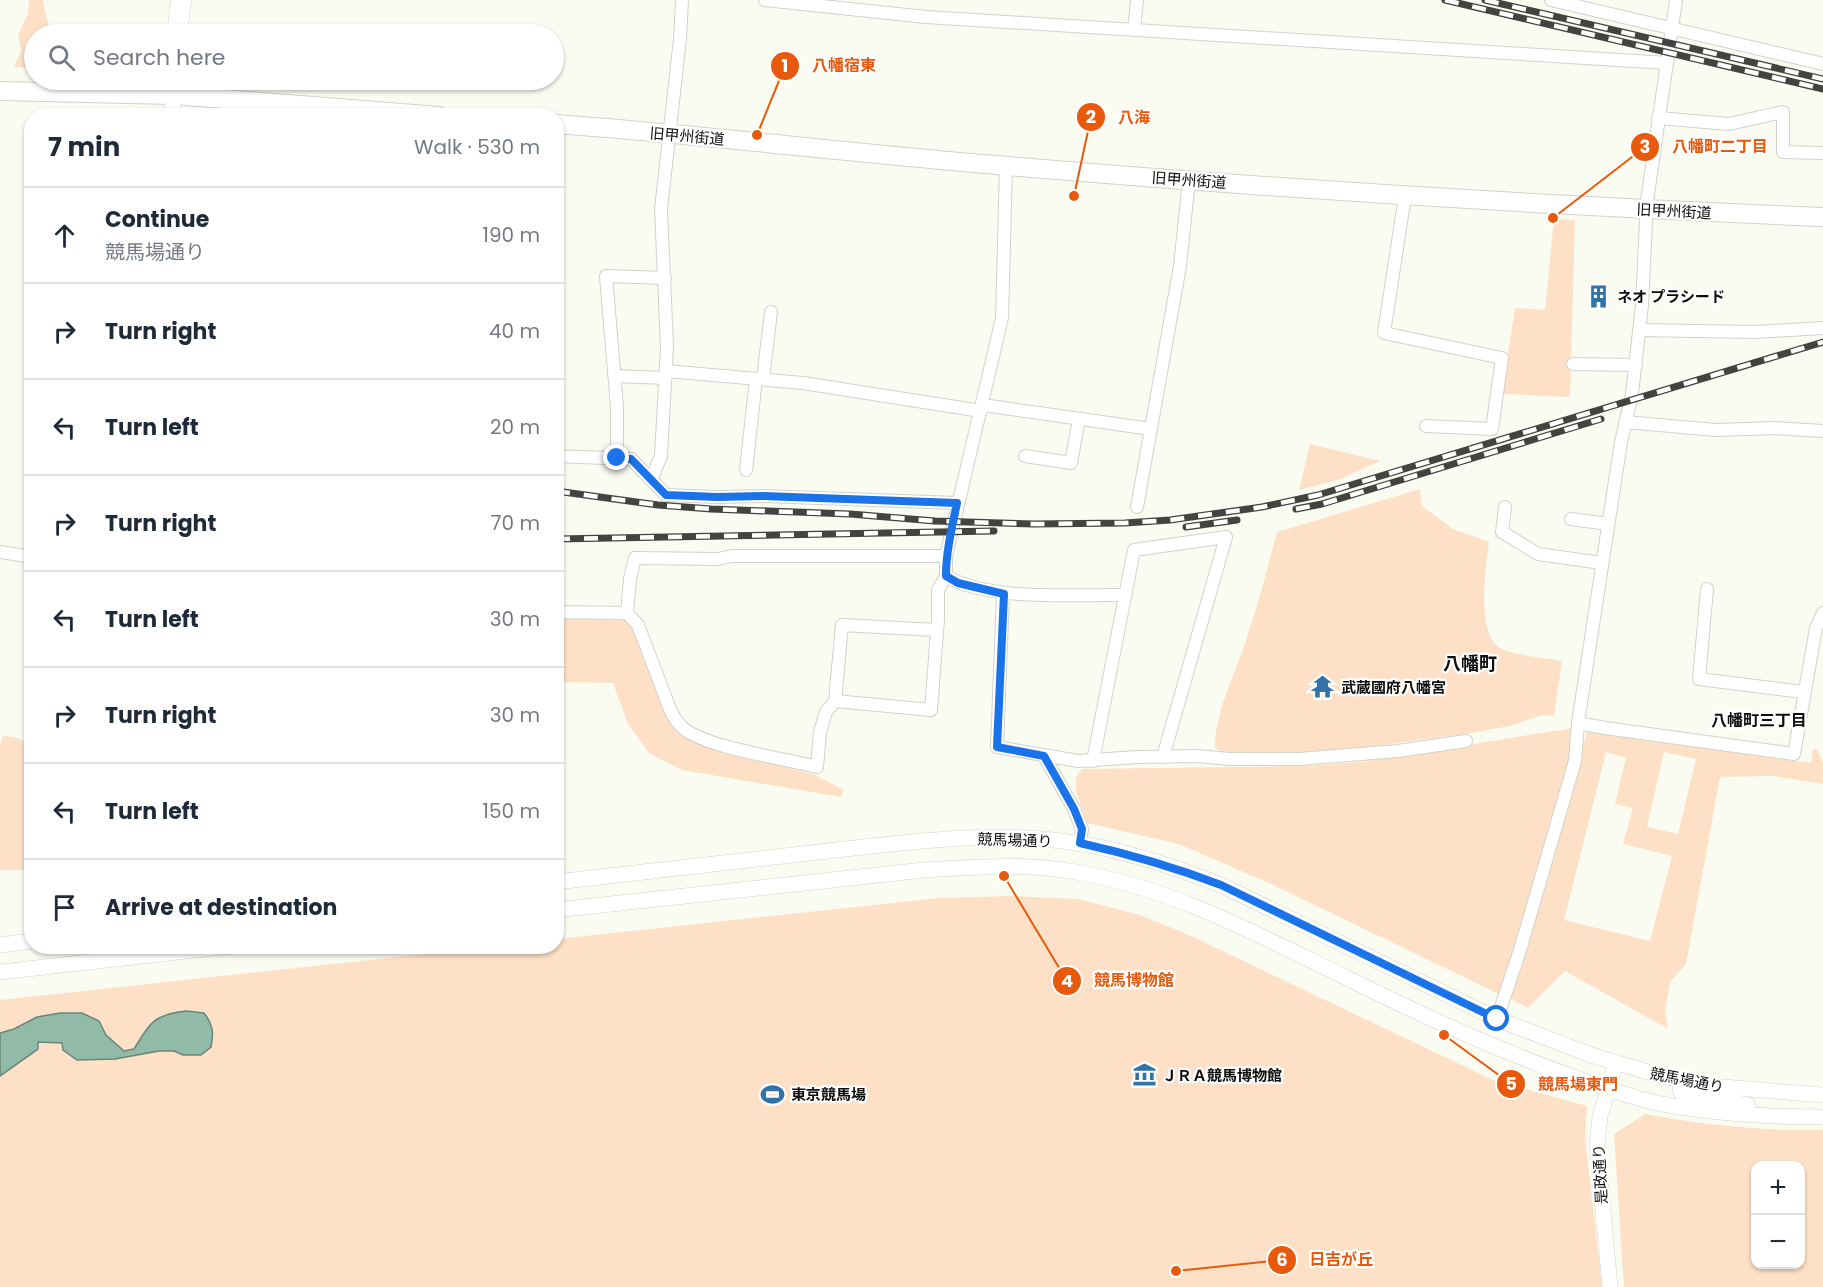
<!DOCTYPE html>
<meta charset="utf-8">
<style>
:root{--surface:#fff;--page:#f2f2f3;--text:#1f2937;--muted:#747a83;--line:#e0e1e3}
body{margin:0;font-family:Poppins,"Noto Sans JP",sans-serif;background:var(--page);color:var(--text)}
.controls{position:absolute;right:18px;bottom:18px;display:grid;overflow:hidden;border-radius:12px;box-shadow:0 2px 4px #0004}
.controls button{width:54px;height:54px;display:grid;place-items:center;padding:0;border:0;border-bottom:2px solid var(--line);background:var(--surface);color:var(--text);font:30px sans-serif}
.stop{position:absolute;width:18px;height:18px;margin:-14px;border:4px solid #1a73e8;border-radius:50%;background:#fff}
.stop.end{background:#1a73e8;border-color:#fff;box-shadow:0 2px 6px #0008}
.list{margin:0;padding:0;list-style:none}
h2{display:flex;justify-content:space-between;align-items:center;height:78px;margin:0;padding:0 24px;font-size:26px}
h2 small{font-size:20px;font-weight:400;color:var(--muted)}
.list li{display:grid;grid-template-columns:39px 1fr auto;gap:18px;align-items:center;box-sizing:border-box;height:96px;padding:0 24px;border-top:2px solid var(--line)}
.list b{display:block;font-size:22px;white-space:nowrap}
.list p{margin:0;font-size:20px;white-space:nowrap;color:var(--muted)}
.list em{font-size:20px;font-style:normal;color:var(--muted)}
.icon{flex:none;width:33px;height:33px;fill:none;stroke:currentColor;stroke-width:2;stroke-linecap:round;stroke-linejoin:round}
.map{position:relative;flex:none;width:1823px;height:1287px;overflow:hidden}
.search{position:absolute;background:var(--surface);box-shadow:0 2px 4px #0004;left:24px;top:24px;width:540px;height:66px;display:flex;align-items:center;gap:15px;box-sizing:border-box;padding:0 21px;border-radius:33px;color:var(--muted);font-size:22px}
.panel{position:absolute;background:var(--surface);box-shadow:0 2px 4px #0004;left:24px;top:108px;width:540px;height:846px;border-radius:24px}
.map>svg:first-child{display:block}
.green{fill:#fde0c5;fill-rule:evenodd}
.water{fill:#91baa9;stroke:#69867a;stroke-width:1.5}
.lines{fill:none;stroke-linecap:round;stroke-linejoin:round}
.minor-casing{stroke:#d1d3ca;stroke-width:14}
.tertiary-casing{stroke:#d1d3ca;stroke-width:16}
.secondary-casing{stroke:#d1d3ca;stroke-width:20}
.primary-casing{stroke:#d1d3ca;stroke-width:21}
.minor{stroke:#fff;stroke-width:12}
.tertiary{stroke:#fff;stroke-width:15}
.secondary{stroke:#fff;stroke-width:18}
.primary{stroke:#fff;stroke-width:20}
.rail-casing{stroke:#434440;stroke-width:7}
.rail{stroke:#fff;stroke-width:4.5;stroke-dasharray:14;stroke-linecap:butt}
.route{stroke:#1a73e8;stroke-width:8}
.labels{text-anchor:middle;dominant-baseline:central;stroke-width:4.5;stroke-linejoin:round;paint-order:stroke}
.street-label{font-size:15px;fill:#0d0e0b;stroke:#fff}
.poi-label{font-size:15px;font-weight:bold;fill:#0d0e0b;stroke:#fff;text-anchor:start}
.neighbourhood-label{font-size:16px;font-weight:bold;fill:#0d0e0b;stroke:#fff}
.quarter-label{font-size:18px;font-weight:bold;fill:#0d0e0b;stroke:#fff}
.leader{fill:none;stroke:#e8590c;stroke-width:2}
.callout-dot{fill:#e8590c;stroke:#fff;stroke-width:2}
.mark-label{font-size:18px;text-anchor:middle;font-weight:bold;fill:#fff}
.callout-label{font-size:16px;text-anchor:middle;font-weight:bold;fill:#e8590c;stroke:#fff;stroke-width:4.5;stroke-linejoin:round;paint-order:stroke}
</style>
<div class="map">
<svg width="1823" height="1287" viewBox="0 0 1823 1287">
<rect width="100%" height="100%" fill="#fafcf2"/>
<g class="green">
<path d="M29,0H43C44,13 50,22 49,34H34V68L14,67L21,51L18,35L28,14Z"/>
<path d="M1554,219L1575,220L1570,397L1502,394L1515,308L1545,310Z"/>
<path d="M1310,444L1380,461L1338,480L1299,490Z"/>
<path d="M1420,489L1422,506L1453,529L1489,542C1486,567 1475,637 1502,649C1515,655 1547,658 1562,661L1554,716L1542,715L1510,726L1465,734L1360,748L1300,753L1226,754L1215,748C1215,709 1237,671 1248,634C1259,601 1268,566 1277,532Z"/>
<path d="M557,619H626L633,627L670,721L676,732L693,742L815,775L844,790L841,797L682,770L649,753L628,724L613,683L557,682Z"/>
<path d="M1573,728L1570,763L1503,996L1271,884L1179,844L1087,823L1076,792V777L1082,769L1302,766L1361,762Z"/>
<path d="M1587,732L1811,763L1813,749H1817L1823,763V784L1773,776L1720,777L1686,964L1670,982L1665,1012L1668,1029L1565,971L1528,1008L1509,998ZM1606,752L1626,758L1615,804L1633,808L1623,844L1672,856L1650,941L1564,920ZM1664,752L1696,759L1678,834L1647,827Z"/>
<path d="M3,736L14,737L24,741L31,761V874L24,870H0V745Z"/>
<path d="M1012,896L1078,899L1140,915L1189,935L1493,1080L1587,1106L1585,1138L1602,1287H0V1000L490,947L556,946L557,939L939,898Z"/>
<path d="M1645,1114C1704,1125 1763,1131 1823,1130V1287H1624L1614,1134ZM1756,1166H1800V1264H1756Z"/>
</g>
<path class="water" d="M186,1011L204,1013C213,1024 214,1033 211,1047L201,1055H183L174,1051H159L115,1059L77,1060L63,1050L62,1043L38,1042V1049L0,1076V1033L14,1029L37,1017L60,1013H82L99,1021L106,1035L124,1051L134,1049C151,1022 153,1015 186,1011Z"/>
<g class="lines">
<defs>
<g id="minor">
<path d="M765,0L926,17L1667,63"/>
<path d="M1551,0L1823,64"/>
<path d="M1134,30L1137,0"/>
<path d="M1658,118L1729,124L1783,112V152L1823,153"/>
<path d="M1405,196L1384,333L1502,358L1492,429L1426,426"/>
<path d="M1639,330L1756,332L1823,328"/>
<path d="M1573,364L1636,365"/>
<path d="M666,371L803,383L981,411"/>
<path d="M615,376L665,378"/>
<path d="M763,379L771,312"/>
<path d="M983,405L1151,429"/>
<path d="M1625,422L1716,430L1775,428L1823,431"/>
<path d="M556,456L631,459L666,495L717,497L763,496L957,503"/>
<path d="M1025,456L1071,463L1079,419"/>
<path d="M617,458V407L606,276L665,278"/>
<path d="M746,470L756,379"/>
<path d="M651,480L661,456L667,347L661,209L680,39L682,0"/>
<path d="M1137,507L1180,266L1189,180"/>
<path d="M1505,507L1502,532L1538,554L1602,563"/>
<path d="M1571,519L1608,524"/>
<path d="M0,552L32,557"/>
<path d="M946,576C990,602 1075,594 1126,595"/>
<path d="M1707,589L1699,679L1803,692"/>
<path d="M1003,594L997,747L1078,761L1137,757L1197,756L1229,759H1299L1398,751L1466,741"/>
<path d="M556,612L627,613L630,579L635,558L718,559L732,556H946L1002,318L1006,166"/>
<path d="M627,613L638,625L670,709C673,716 677,723 683,728C707,748 783,758 817,767L820,732L826,712L835,701L842,625L937,630"/>
<path d="M835,701L931,710L938,619V590L946,576V556"/>
<path d="M1578,723L1605,728L1794,754L1816,628L1823,613"/>
<path d="M1044,756L1074,809L1082,829L1080,843"/>
<path d="M1093,761L1134,550L1226,537L1163,757"/>
<path d="M1497,1019L1520,950L1575,761L1578,723L1621,442L1632,394L1642,305L1647,201L1676,0"/>
</g>
<g id="tertiary">
<path d="M172,116L173,95"/>
<path d="M556,882C647,872 737,861 828,851C911,842 998,829 1082,844C1130,852 1175,867 1221,885L1497,1019L1591,1055L1661,1076L1710,1086L1823,1095"/>
<path d="M556,910L924,870C975,867 1026,863 1076,872C1175,889 1256,934 1345,977C1421,1015 1496,1050 1576,1078C1604,1088 1633,1098 1662,1104C1715,1114 1770,1117 1823,1117"/>
<path d="M0,945L32,941"/>
<path d="M0,972L231,946"/>
<path d="M1687,1081L1680,1086V1090L1682,1094L1748,1105"/>
<path d="M1610,1287L1597,1145L1600,1116L1616,1063"/>
</g>
<g id="secondary">
<path d="M0,91L173,95L439,116"/>
<path d="M556,124C707,135 857,154 1008,166C1279,189 1551,206 1823,217"/>
</g>
<g id="primary">
<path d="M177,34L181,0"/>
<path d="M173,95V80"/>
</g>
</defs>
<use href="#minor" class="minor-casing"/>
<use href="#tertiary" class="tertiary-casing"/>
<use href="#secondary" class="secondary-casing"/>
<use href="#primary" class="primary-casing"/>
<use href="#minor" class="minor"/>
<use href="#tertiary" class="tertiary"/>
<use href="#secondary" class="secondary"/>
<use href="#primary" class="primary"/>
<defs>
<g id="rail">
<path d="M1445,0L1823,89"/>
<path d="M1485,0L1823,79"/>
<path d="M556,491L658,505L711,509L850,514L935,521L1033,524L1125,523L1170,520L1262,507L1318,495L1823,342"/>
<path d="M1296,509L1322,504L1601,419"/>
<path d="M1186,527L1237,520"/>
<path d="M556,539L994,531"/>
</g>
</defs>
<use href="#rail" class="rail-casing"/>
<use href="#rail" class="rail"/>
</g>
<g class="lines">
<path class="route" d="M617,458L631,459L666,495L717,497L763,496L957,503C952,527 946,552 946,576L958,583L1004,594L997,747L1044,756L1074,809L1082,829L1080,843C1129,854 1174,867 1221,885L1497,1019"/>
</g>
<defs>
<symbol id="building-bare" viewBox="-9 -9 18 18"><path d="M-4-6H4V6H1V3H-1V6H-4ZM-2.5-4.3h1.7v1.8h-1.7ZM.8-4.3h1.7v1.8H.8ZM-2.5-1h1.7V.8h-1.7ZM.8-1h1.7V.8H.8Z" fill="#3173a9" stroke="#fff" stroke-width="2.5" paint-order="stroke"/></symbol>
<symbol id="temple-bare" viewBox="-9 -9 18 18"><path d="M0-6L5-2H3V0L6.5 2.5H4V6H1.5V3h-3V6H-4V2.5H-6.5L-3 0V-2H-5Z" fill="#3173a9" stroke="#fff" stroke-width="2.5" paint-order="stroke"/></symbol>
<symbol id="museum-bare" viewBox="-9 -9 18 18"><path d="M0-6L6-3V-2H-6V-3ZM-5-1h2V3h-2ZM-1-1h2V3h-2ZM3-1h2V3H3ZM-6 4H6V6H-6Z" fill="#3173a9" stroke="#fff" stroke-width="2.5" paint-order="stroke"/></symbol>
<symbol id="stadium-bare" viewBox="-9 -9 18 18"><path d="M0-5a6.5 5 0 1 0 0 10a6.5 5 0 1 0 0-10ZM-3.5-1.8h7v3.6h-7Z" fill="#3173a9" stroke="#fff" stroke-width="2.5" paint-order="stroke"/></symbol>
</defs>
<g fill-rule="evenodd">
<use href="#building-bare" x="1582" y="280" width="33" height="33"/>
<use href="#temple-bare" x="1306" y="670" width="33" height="33"/>
<use href="#museum-bare" x="1128" y="1058" width="33" height="33"/>
<use href="#stadium-bare" x="756" y="1078" width="33" height="33"/>
</g>
<g class="labels">
<g class="street-label">
<text transform="translate(687 136) rotate(5)">旧甲州街道</text>
<text transform="translate(1189 180) rotate(4)">旧甲州街道</text>
<text transform="translate(1674 211) rotate(3)">旧甲州街道</text>
<text transform="translate(1015 840) rotate(2)">競馬場通り</text>
<text transform="translate(1687 1080) rotate(11)">競馬場通り</text>
<text transform="translate(1600 1174) rotate(-93)">是政通り</text>
</g>
<g class="poi-label">
<text x="1617" y="296">ネオ プラシード</text>
<text x="1341" y="687">武蔵國府八幡宮</text>
<text x="1162" y="1075">ＪＲＡ競馬博物館</text>
<text x="791" y="1094">東京競馬場</text>
</g>
<g class="neighbourhood-label">
<text x="1759" y="720">八幡町三丁目</text>
</g>
<g class="quarter-label">
<text x="1470" y="663">八幡町</text>
</g>
</g>
<path class="leader" d="M757 135L785 66M1074 196L1091 117M1553 218L1645 147M1004 876L1067 981M1444 1035L1511 1084M1176 1271L1282 1260"/>
<g class="callout-dot">
<circle cx="757" cy="135" r="6"/>
<circle cx="1074" cy="196" r="6"/>
<circle cx="1553" cy="218" r="6"/>
<circle cx="1004" cy="876" r="6"/>
<circle cx="1444" cy="1035" r="6"/>
<circle cx="1176" cy="1271" r="6"/>
<circle cx="785" cy="66" r="15"/>
<circle cx="1091" cy="117" r="15"/>
<circle cx="1645" cy="147" r="15"/>
<circle cx="1067" cy="981" r="15"/>
<circle cx="1511" cy="1084" r="15"/>
<circle cx="1282" cy="1260" r="15"/>
</g>
<g class="mark-label">
<text x="785" y="72">1</text>
<text x="1091" y="123">2</text>
<text x="1645" y="153">3</text>
<text x="1067" y="987">4</text>
<text x="1511" y="1090">5</text>
<text x="1282" y="1266">6</text>
</g>
<g class="callout-label">
<text x="844" y="71">八幡宿東</text>
<text x="1134" y="123">八海</text>
<text x="1720" y="152">八幡町二丁目</text>
<text x="1134" y="986">競馬博物館</text>
<text x="1578" y="1090">競馬場東門</text>
<text x="1341" y="1265">日吉が丘</text>
</g>
</svg>
<div class="controls">
<button>+</button>
<button>−</button>
</div>
<div class="stop" style="left:1497px;top:1019px"></div>
<div class="stop end" style="left:617px;top:458px"></div>
<div class="search"><svg class="icon" aria-label="search" viewBox="0 0 24 24"><circle cx="10" cy="10" r="6"/><path d="M15 15l6 6"/></svg>Search here</div>
<section class="panel">
<h2>7 min<small>Walk · 530 m</small></h2>
<ul class="list">
<li><svg class="icon" aria-label="ahead" viewBox="0 0 24 24"><path d="M12 20V5M6 11l6-6 6 6"/></svg><div><b>Continue</b><p>競馬場通り</p></div><em>190 m</em></li>
<li><svg class="icon" aria-label="right" viewBox="0 0 24 24"><path d="M7 20v-9h11M14 6l5 5-5 5"/></svg><div><b>Turn right</b></div><em>40 m</em></li>
<li><svg class="icon" aria-label="left" viewBox="0 0 24 24"><path d="M17 20v-9H6M10 6l-5 5 5 5"/></svg><div><b>Turn left</b></div><em>20 m</em></li>
<li><svg class="icon" aria-label="right" viewBox="0 0 24 24"><path d="M7 20v-9h11M14 6l5 5-5 5"/></svg><div><b>Turn right</b></div><em>70 m</em></li>
<li><svg class="icon" aria-label="left" viewBox="0 0 24 24"><path d="M17 20v-9H6M10 6l-5 5 5 5"/></svg><div><b>Turn left</b></div><em>30 m</em></li>
<li><svg class="icon" aria-label="right" viewBox="0 0 24 24"><path d="M7 20v-9h11M14 6l5 5-5 5"/></svg><div><b>Turn right</b></div><em>30 m</em></li>
<li><svg class="icon" aria-label="left" viewBox="0 0 24 24"><path d="M17 20v-9H6M10 6l-5 5 5 5"/></svg><div><b>Turn left</b></div><em>150 m</em></li>
<li><svg class="icon" aria-label="arrive" viewBox="0 0 24 24"><path d="M6 21V4h12l-3 4 3 4H6"/></svg><div><b>Arrive at destination</b></div></li>
</ul>
</section>
</div>
